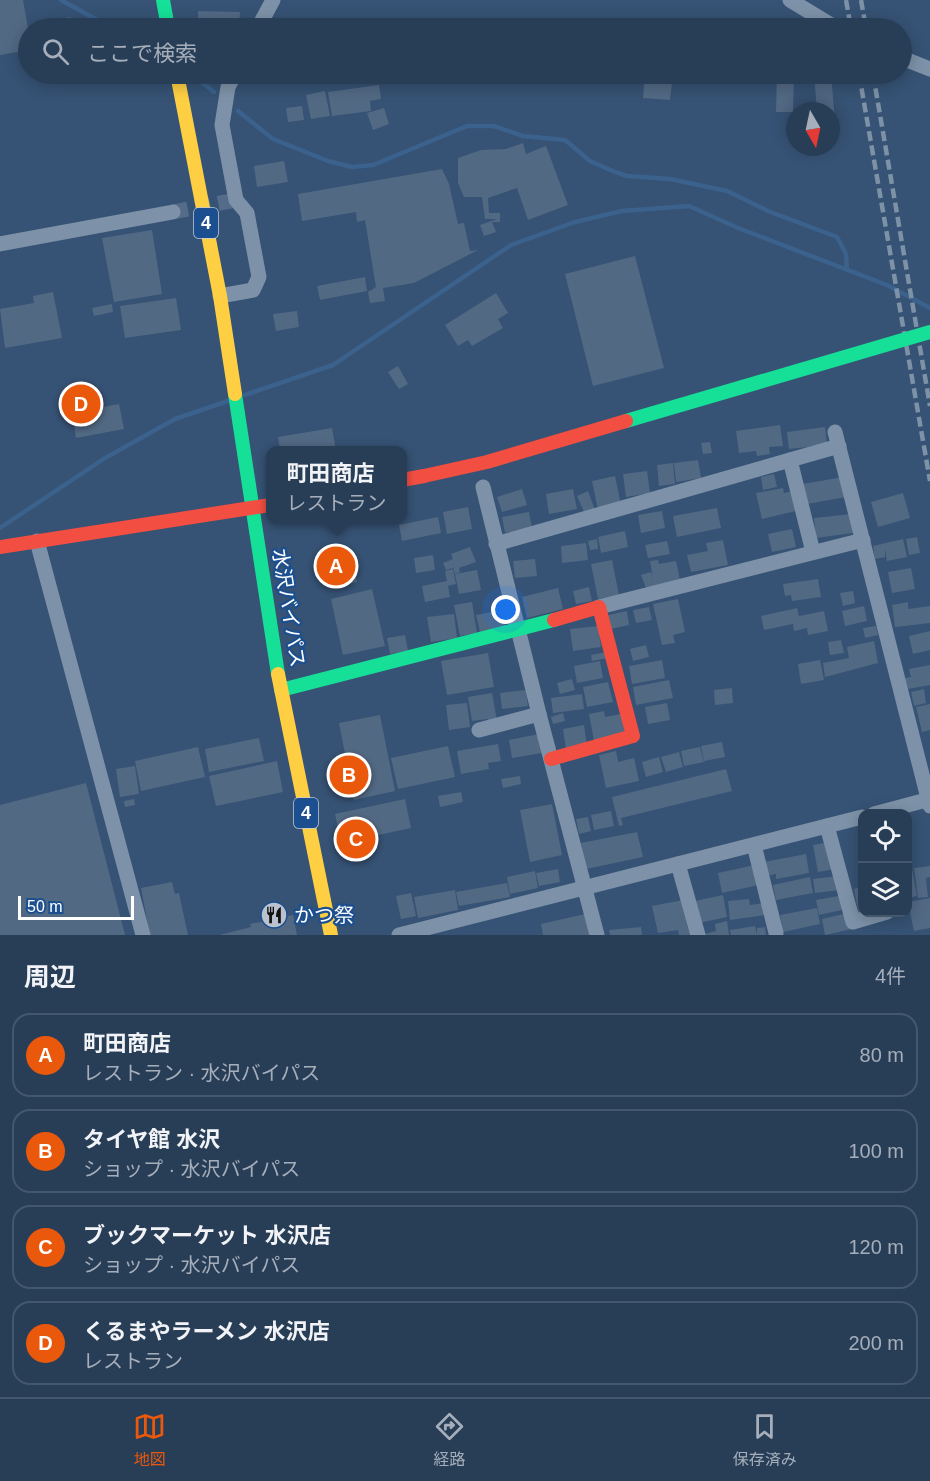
<!DOCTYPE html>
<html lang="ja">
<meta charset="utf-8">
<style>
:root{--surface:#283e57;--page:#344961;--text:#f1f3f6;--muted:#a5aeba;--line:#44576d;--accent:#ea580c}
body{margin:0;font-family:Arial,"Noto Sans JP",sans-serif;background:var(--page);color:var(--text)}
.controls{position:absolute;right:18px;bottom:18px;display:grid;overflow:hidden;border-radius:12px;box-shadow:0 3px 15px #0003}
.controls button{width:54px;height:54px;display:grid;place-items:center;padding:0;border:0;border-bottom:2px solid var(--line);background:var(--surface);color:var(--text);font:30px sans-serif}
.compass{position:absolute;left:786px;top:102px;width:54px;height:54px;border-radius:50%;background:var(--surface);box-shadow:0 3px 15px #0003;rotate:171deg}
.scale{position:absolute;left:18px;bottom:15px;width:116px;box-sizing:border-box;padding-left:6px;border:3px solid #fff;border-top:0;font-size:16px;line-height:21px;white-space:nowrap;color:#fff;-webkit-text-stroke:4px #1b4f8f;paint-order:stroke}
.you{position:absolute;left:506px;top:610px;width:21px;height:21px;margin:-15px;border:4px solid #fff;border-radius:50%;background:#1a73e8;box-shadow:0 0 0 9px #1a73e833}
.badge{display:grid;place-items:center;width:39px;height:39px;border-radius:50%;background:var(--accent);color:#fff;font-size:20px;font-weight:700}
.pin{position:absolute;translate:-50% -50%;border:3px solid #fff;box-shadow:0 2px 6px #0006}
.popup{position:absolute;left:266px;top:446px;width:141px;height:78px;box-sizing:border-box;display:grid;place-content:center;border-radius:12px;background:var(--surface);filter:drop-shadow(0 2px 4px #0005);font-size:20px;white-space:nowrap;color:var(--muted)}
.popup b{font-size:22px;color:var(--text)}
.popup::after{content:'';position:absolute;left:50%;top:100%;margin-left:-12px;border:12px solid transparent;border-top-color:var(--surface)}
.list{margin:0;padding:0;list-style:none}
h2{display:flex;justify-content:space-between;align-items:center;height:78px;margin:0;padding:0 24px;font-size:26px}
h2 small{font-size:20px;font-weight:400;color:var(--muted)}
.list li{display:grid;grid-template-columns:39px 1fr auto;gap:18px;align-items:center;box-sizing:border-box;height:84px;margin:0 12px 12px;padding:0 12px;border:2px solid var(--line);border-radius:18px}
.list b{display:block;font-size:22px;white-space:nowrap}
.list p{margin:0;font-size:20px;white-space:nowrap;color:var(--muted)}
.list em{font-size:20px;font-style:normal;color:var(--muted)}
.icon{flex:none;width:33px;height:33px;fill:none;stroke:currentColor;stroke-width:2;stroke-linecap:round;stroke-linejoin:round}
.map{position:relative;flex:none;width:930px;height:935px;overflow:hidden}
.search{position:absolute;background:var(--surface);box-shadow:0 3px 15px #0003;left:18px;right:18px;top:18px;height:66px;display:flex;align-items:center;gap:15px;box-sizing:border-box;padding:0 21px;border-radius:33px;color:var(--muted);font-size:22px}
.sheet{height:462px;background:var(--surface)}
nav{display:flex;justify-content:space-around;align-items:center;box-sizing:border-box;height:84px;border-top:2px solid var(--line);background:var(--surface);font-size:16px;color:var(--muted)}
nav a{display:grid;justify-items:center;gap:3px}
nav .on{color:var(--accent)}
.map>svg:first-child{display:block}
.lines{fill:none;stroke-linecap:round;stroke-linejoin:round}
.stream{stroke:#3b618d;stroke-width:4.5}
.building{fill:#526984}
.street-tunnel{stroke:#546c89;stroke-width:15;stroke-dasharray:15 8;stroke-linecap:butt}
.street{stroke:#7d92a8;stroke-width:15}
.fast{stroke:#16e098;stroke-width:14}
.slow{stroke:#ffcf43;stroke-width:14}
.jam{stroke:#f24e42;stroke-width:14}
.rail{stroke:#7e92a7;stroke-width:4.5;stroke-dasharray:10 4.5;stroke-linecap:butt}
.fast-bridge{stroke:#16e098;stroke-width:14}
.jam-bridge{stroke:#f24e42;stroke-width:14}
.labels{text-anchor:middle;dominant-baseline:central;stroke-width:4.5;stroke-linejoin:round;paint-order:stroke}
.shield{fill:#1b4f8f;stroke:#bbcadd;stroke-width:1.5}
.shield-label{font-size:18px;font-weight:bold;fill:#fff}
.street-label{font-size:20px;fill:#fff;stroke:#1b4f8f}
.poi-label{font-size:20px;fill:#fff;stroke:#1b4f8f;text-anchor:start}
</style>
<div class="map">
<svg width="930" height="935" viewBox="0 0 930 935">
<rect width="100%" height="100%" fill="#365274"/>
<g class="lines">
<g class="stream">
<path d="M61,0L112,28"/>
<path d="M199,80L214,92"/>
<path d="M238,111L273,139L328,161L352,167L373,165L467,126H494L523,136L565,140L590,161L615,172L627,176L670,179L727,191L768,211L837,237L846,254L847,270"/>
<path d="M245,395L333,365L511,245L575,222L622,211L689,206L738,228L887,285L930,308"/>
<path d="M0,528L105,458L175,419L228,401"/>
</g>
</g>
<g class="building">
<path d="M0,0H23L28,28V50L0,55Z"/>
<path d="M198,11L240,12L239,28H198Z"/>
<path d="M71,17L73,28H32L31,24Z"/>
<path d="M245,20L255,23L253,28H243Z"/>
<path d="M443,22L444,28H412V27Z"/>
<path d="M674,23L693,28H672Z"/>
<path d="M645,74H673L670,100L643,98Z"/>
<path d="M777,74H794L793,112H776Z"/>
<path d="M814,74H831L836,132H831V111H817Z"/>
<path d="M379,85L381,99L370,101L371,111L332,116L328,92Z"/>
<path d="M325,91L330,116L311,119L306,95Z"/>
<path d="M302,106L304,120L288,122L286,108Z"/>
<path d="M384,108L389,124L373,130L367,113Z"/>
<path d="M523,143L526,154L546,146L568,205L528,220L517,188L488,198L489,213H500V222H492L496,232L484,236L480,225L497,219H485L482,197H464L458,183V158L481,150L506,149Z"/>
<path d="M284,161L288,182L257,187L254,166Z"/>
<path d="M442,169L449,184L458,224L464,223L470,251L478,250L414,283L383,288L385,301L370,303L368,292L376,287L365,220L357,222L356,212L302,221L298,194Z"/>
<path d="M152,230L162,294L114,302L102,238Z"/>
<path d="M635,256L664,368L593,386L565,274Z"/>
<path d="M365,277L367,291L320,300L317,286Z"/>
<path d="M53,292L62,338L5,348L0,309L34,303L33,296Z"/>
<path d="M496,293L508,313L498,319L503,328L472,346L468,340L458,346L445,325Z"/>
<path d="M176,298L181,330L125,338L120,306Z"/>
<path d="M112,304L113,312L94,316L92,308Z"/>
<path d="M297,311L299,327L276,331L273,314Z"/>
<path d="M398,366L408,384L399,389L388,372Z"/>
<path d="M119,404L124,429L76,438L72,413Z"/>
<path d="M780,425L783,446L769,447L770,454L757,456L756,451L739,453L736,431Z"/>
<path d="M825,427L827,445L789,449L787,432Z"/>
<path d="M332,428L336,450H280L278,437Z"/>
<path d="M710,442L712,453L703,454L701,443Z"/>
<path d="M698,460L701,478L676,482L674,463Z"/>
<path d="M673,463L675,484L659,486L657,465Z"/>
<path d="M647,471L650,493L626,497L623,474Z"/>
<path d="M774,474L777,487L763,490L761,477Z"/>
<path d="M615,476L621,505L598,510L592,481Z"/>
<path d="M843,477L846,497L807,504L803,484Z"/>
<path d="M783,488L784,493L796,490L800,510L762,519L756,493Z"/>
<path d="M522,489L527,505L502,512L497,497Z"/>
<path d="M573,489L577,509L549,514L546,494Z"/>
<path d="M588,491L595,510L585,514L577,496Z"/>
<path d="M903,493L910,518L878,527L871,502Z"/>
<path d="M468,507L472,529L447,534L443,512Z"/>
<path d="M717,508L721,528L677,537L673,516Z"/>
<path d="M662,511L665,528L641,533L638,515Z"/>
<path d="M529,512L532,528L505,533L502,517Z"/>
<path d="M851,514L853,533L816,538L814,518Z"/>
<path d="M438,517L441,533L402,541L399,525Z"/>
<path d="M792,529L796,547L772,552L768,534Z"/>
<path d="M625,531L628,547L601,553L598,537Z"/>
<path d="M917,537L920,553L909,555L906,539Z"/>
<path d="M597,539L598,549L590,550L588,541Z"/>
<path d="M903,539L907,557L887,561L885,549V557L875,559L873,546Z"/>
<path d="M723,540L728,565L691,572L687,555L708,551L706,543Z"/>
<path d="M667,541L670,554L648,558L645,545Z"/>
<path d="M586,543L588,560L562,563L561,546Z"/>
<path d="M470,547L476,562L459,568L460,572L455,574L452,564L453,568L446,570L443,563L453,559L451,554Z"/>
<path d="M350,550L357,582L329,588L322,555Z"/>
<path d="M433,555L435,570L416,573L414,558Z"/>
<path d="M535,559L537,576L515,578L513,561Z"/>
<path d="M612,560L619,595L598,599L591,564Z"/>
<path d="M658,560L659,564L676,561L680,580L646,588L641,575L651,572L653,579L650,561Z"/>
<path d="M911,568L915,589L892,593L888,572Z"/>
<path d="M453,569L456,584L448,586L450,597L425,602L422,586L447,581L445,571Z"/>
<path d="M477,570L481,590L459,594L455,574Z"/>
<path d="M818,579L821,597L792,601L791,595L785,596L783,584Z"/>
<path d="M589,587L592,601L576,604L573,591Z"/>
<path d="M558,588L563,609L527,618L522,597Z"/>
<path d="M372,589L385,646L343,655L331,599Z"/>
<path d="M853,591L855,603L843,606L840,593Z"/>
<path d="M678,599L685,632L673,635L675,643L662,645L653,604Z"/>
<path d="M472,602L477,633L460,636L454,605Z"/>
<path d="M908,602V609L930,606V623L895,627L892,605Z"/>
<path d="M864,606L867,621L845,626L842,611Z"/>
<path d="M649,607L652,620L636,623L633,610Z"/>
<path d="M797,608L799,616L824,611L828,631L808,635L807,628L794,631L793,624L764,630L761,616Z"/>
<path d="M502,610L505,626L480,632L476,615Z"/>
<path d="M627,611L629,625L606,630L604,616Z"/>
<path d="M454,614L457,638L431,642L427,617Z"/>
<path d="M598,626L601,647L573,651L570,629Z"/>
<path d="M876,626L878,635L865,638L863,628Z"/>
<path d="M930,631V650L913,654L909,636Z"/>
<path d="M405,635L408,651L390,654L387,638Z"/>
<path d="M841,640L844,653L830,655L828,642Z"/>
<path d="M874,641L878,663L825,677L823,663L849,658L847,647Z"/>
<path d="M646,645L649,657L633,661L630,649Z"/>
<path d="M607,652L608,658L592,661L591,655Z"/>
<path d="M488,653L494,687L447,695L441,661Z"/>
<path d="M662,660L665,678L632,684L629,666Z"/>
<path d="M820,660L824,680L801,684L798,664Z"/>
<path d="M600,661L603,678L577,683L574,666Z"/>
<path d="M930,665V685L908,689L905,678L911,677L909,669Z"/>
<path d="M572,679L575,690L560,694L557,683Z"/>
<path d="M669,680L673,698L636,705L633,687Z"/>
<path d="M608,682L613,702L587,707L583,687Z"/>
<path d="M732,688L733,703L715,705L714,690Z"/>
<path d="M924,689L926,703L914,706L911,692Z"/>
<path d="M526,690L528,706L502,709L500,693Z"/>
<path d="M492,693L497,721L488,722V719L472,721L468,697Z"/>
<path d="M582,694L584,709L553,713L551,698Z"/>
<path d="M467,703L470,727L449,730L446,705Z"/>
<path d="M667,703L670,720L648,724L645,707Z"/>
<path d="M930,704V730L922,732L916,707Z"/>
<path d="M604,711L605,717L621,714L625,735L594,741L589,714Z"/>
<path d="M563,713L565,721L553,724L551,717Z"/>
<path d="M380,715L395,791L354,800L339,723Z"/>
<path d="M584,725L587,746L566,749L563,729Z"/>
<path d="M539,734L542,753L512,758L509,740Z"/>
<path d="M259,738L264,761L209,772L205,749Z"/>
<path d="M722,742L725,757L704,761L701,746Z"/>
<path d="M498,744L501,761L488,763L489,769L461,774L457,751Z"/>
<path d="M448,746L455,777L398,789L391,758Z"/>
<path d="M198,747L205,777L141,791L135,761Z"/>
<path d="M700,747L704,762L684,766L681,751Z"/>
<path d="M616,751L618,762L634,758L639,781L606,788L599,755Z"/>
<path d="M679,752L683,767L666,772L661,757Z"/>
<path d="M659,757L663,772L646,777L642,762Z"/>
<path d="M277,761L283,792L216,806L209,776Z"/>
<path d="M135,766L139,794L120,797L116,769Z"/>
<path d="M726,769L732,791L621,818L623,825L619,826L612,797Z"/>
<path d="M520,776L521,784L503,788L501,779Z"/>
<path d="M86,783L125,935H0V805Z"/>
<path d="M461,792L463,802L440,807L438,796Z"/>
<path d="M134,799L135,805L125,807L124,801Z"/>
<path d="M405,799L411,828L341,843L335,814Z"/>
<path d="M552,804L562,855L530,862L520,810Z"/>
<path d="M611,811L614,826L594,830L591,815Z"/>
<path d="M588,817L591,831L579,834L576,819Z"/>
<path d="M637,832L643,857L586,869L581,843Z"/>
<path d="M830,842L835,869L818,872L813,845Z"/>
<path d="M806,854L809,873L776,879V874L766,876L764,862Z"/>
<path d="M755,865L759,885L722,893L718,873Z"/>
<path d="M930,866V877L926,878L928,897L918,898L914,868Z"/>
<path d="M558,869L560,882L539,886L536,873Z"/>
<path d="M912,869L917,896L908,898V870Z"/>
<path d="M535,871L538,888L510,894L507,877Z"/>
<path d="M838,876L840,890L815,893L813,879Z"/>
<path d="M810,877L813,893L776,900L773,885Z"/>
<path d="M172,882L175,894L179,893L188,935H150L141,888Z"/>
<path d="M507,883L510,897L459,906L456,892Z"/>
<path d="M862,887V912L859,916L854,889Z"/>
<path d="M455,890L458,910L418,918L414,897Z"/>
<path d="M411,893L416,916L401,919L396,896Z"/>
<path d="M723,895L727,917L699,923L695,901Z"/>
<path d="M839,896L842,910L819,915L816,900Z"/>
<path d="M930,898V928L914,931L908,902Z"/>
<path d="M749,899L750,905L764,903L766,915L730,920L728,901Z"/>
<path d="M683,900L688,928L693,927L694,935H679L678,930L658,933L652,906Z"/>
<path d="M817,908L820,924L783,932L780,915Z"/>
<path d="M848,913L852,929L825,935L822,919Z"/>
<path d="M585,914L590,935H543L541,924Z"/>
<path d="M293,915L297,935H219L251,927L250,924Z"/>
<path d="M727,921L729,935H701L716,931L715,924Z"/>
<path d="M755,926L757,935H731L730,930Z"/>
<path d="M641,927L642,935H610L609,930Z"/>
<path d="M765,927L766,935H757V928Z"/>
</g>
<g class="lines">
<path class="street-tunnel" d="M173,212L236,200"/>
<g class="street">
<path d="M790,0L836,28"/>
<path d="M258,28L273,0"/>
<path d="M902,58L930,69"/>
<path d="M0,244L173,212"/>
<path d="M220,296L253,290L259,277L247,213L236,200L222,125L228,87L235,74"/>
<path d="M835,432L930,806"/>
<path d="M790,460L813,552"/>
<path d="M483,487L539,714L597,935"/>
<path d="M37,541L143,935"/>
<path d="M496,544L839,446"/>
<path d="M599,607L863,540"/>
<path d="M479,730L539,714"/>
<path d="M874,814L930,799"/>
<path d="M827,826L853,922L887,912"/>
<path d="M754,845L776,933"/>
<path d="M678,864L698,935"/>
<path d="M399,935L862,817"/>
</g>
<g class="fast">
<path d="M163,0L168,28"/>
<path d="M235,394L278,674"/>
<path d="M281,690L554,620"/>
</g>
<g class="slow">
<path d="M177,74L220,296L235,394"/>
<path d="M278,674L331,935"/>
</g>
<g class="jam">
<path d="M402,480L424,476"/>
<path d="M0,547L270,505"/>
<path d="M551,759L633,736L599,607L554,620"/>
</g>
<g class="rail">
<path d="M846,0L851,28"/>
<path d="M861,0L866,28"/>
<path d="M859,74L930,481"/>
<path d="M873,74L930,406"/>
</g>
<path class="fast-bridge" d="M626,421L930,332"/>
<path class="jam-bridge" d="M424,476L487,462L626,421"/>
</g>
<defs>
<symbol id="restaurant-disc" viewBox="-11 -11 22 22"><circle r="9.5" fill="#b9c2ce" stroke="#1b4f8f"/><path d="M-5-6h1v4h1v-4h1v4h1v-4h1v5L-1.5 .5V6h-2V.5L-5-1ZM5-6V6H3V1.5H1.5Q1.5-4 5-6Z" fill="#111"/></symbol>
</defs>
<g fill-rule="evenodd">
<use href="#restaurant-disc" x="259" y="900" width="30" height="30"/>
</g>
<g class="labels">
<g class="shield">
<rect x="194" y="208" width="24" height="30" rx="4.5"/>
<rect x="294" y="798" width="24" height="30" rx="4.5"/>
</g>
<g class="shield-label">
<text x="206" y="223">4</text>
<text x="306" y="813">4</text>
</g>
<g class="street-label">
<text transform="translate(289 608) rotate(81)">水沢バイパス</text>
</g>
<g class="poi-label">
<text x="294" y="915">かつ祭</text>
</g>
</g>
</svg>
<div class="controls">
<button><svg class="icon" aria-label="locate" viewBox="0 0 24 24"><circle cx="12" cy="12" r="6"/><path d="M12 2v4M12 18v4M2 12h4M18 12h4"/></svg></button>
<button><svg class="icon" aria-label="layers" viewBox="0 0 24 24"><path d="M12 4l9 5-9 5-9-5zM3 14l9 5 9-5"/></svg></button>
</div>
<svg class="compass" viewBox="-18 -18 36 36"><path d="M0-13l5 13h-10z" fill="#e53935"/><path d="M0 13l5-13h-10z" fill="#a5aeba"/></svg>
<div class="scale">50 m</div>
<div class="you"></div>
<div class="pin badge" style="left:336px;top:566px">A</div>
<div class="popup"><b>町田商店</b>レストラン</div>
<div class="pin badge" style="left:349px;top:775px">B</div>
<div class="pin badge" style="left:356px;top:839px">C</div>
<div class="pin badge" style="left:81px;top:404px">D</div>
<div class="search"><svg class="icon" aria-label="search" viewBox="0 0 24 24"><circle cx="10" cy="10" r="6"/><path d="M15 15l6 6"/></svg>ここで検索</div>
</div>
<section class="sheet">
<h2>周辺<small>4件</small></h2>
<ul class="list">
<li><span class="badge">A</span><div><b>町田商店</b><p>レストラン · 水沢バイパス</p></div><em>80 m</em></li>
<li><span class="badge">B</span><div><b>タイヤ館 水沢</b><p>ショップ · 水沢バイパス</p></div><em>100 m</em></li>
<li><span class="badge">C</span><div><b>ブックマーケット 水沢店</b><p>ショップ · 水沢バイパス</p></div><em>120 m</em></li>
<li><span class="badge">D</span><div><b>くるまやラーメン 水沢店</b><p>レストラン</p></div><em>200 m</em></li>
</ul>
</section>
<nav>
<a class="on"><svg class="icon" aria-label="map" viewBox="0 0 24 24"><path d="M3 6l6-2 6 2 6-2v14l-6 2-6-2-6 2zM9 4v14M15 6v14"/></svg>地図</a>
<a><svg class="icon" aria-label="directions" viewBox="0 0 24 24"><path d="M12 3l9 9-9 9-9-9zM9 14v-3h6M13 9l2 2-2 2"/></svg>経路</a>
<a><svg class="icon" aria-label="saved" viewBox="0 0 24 24"><path d="M7 4h10v16l-5-4-5 4z"/></svg>保存済み</a>
</nav>
